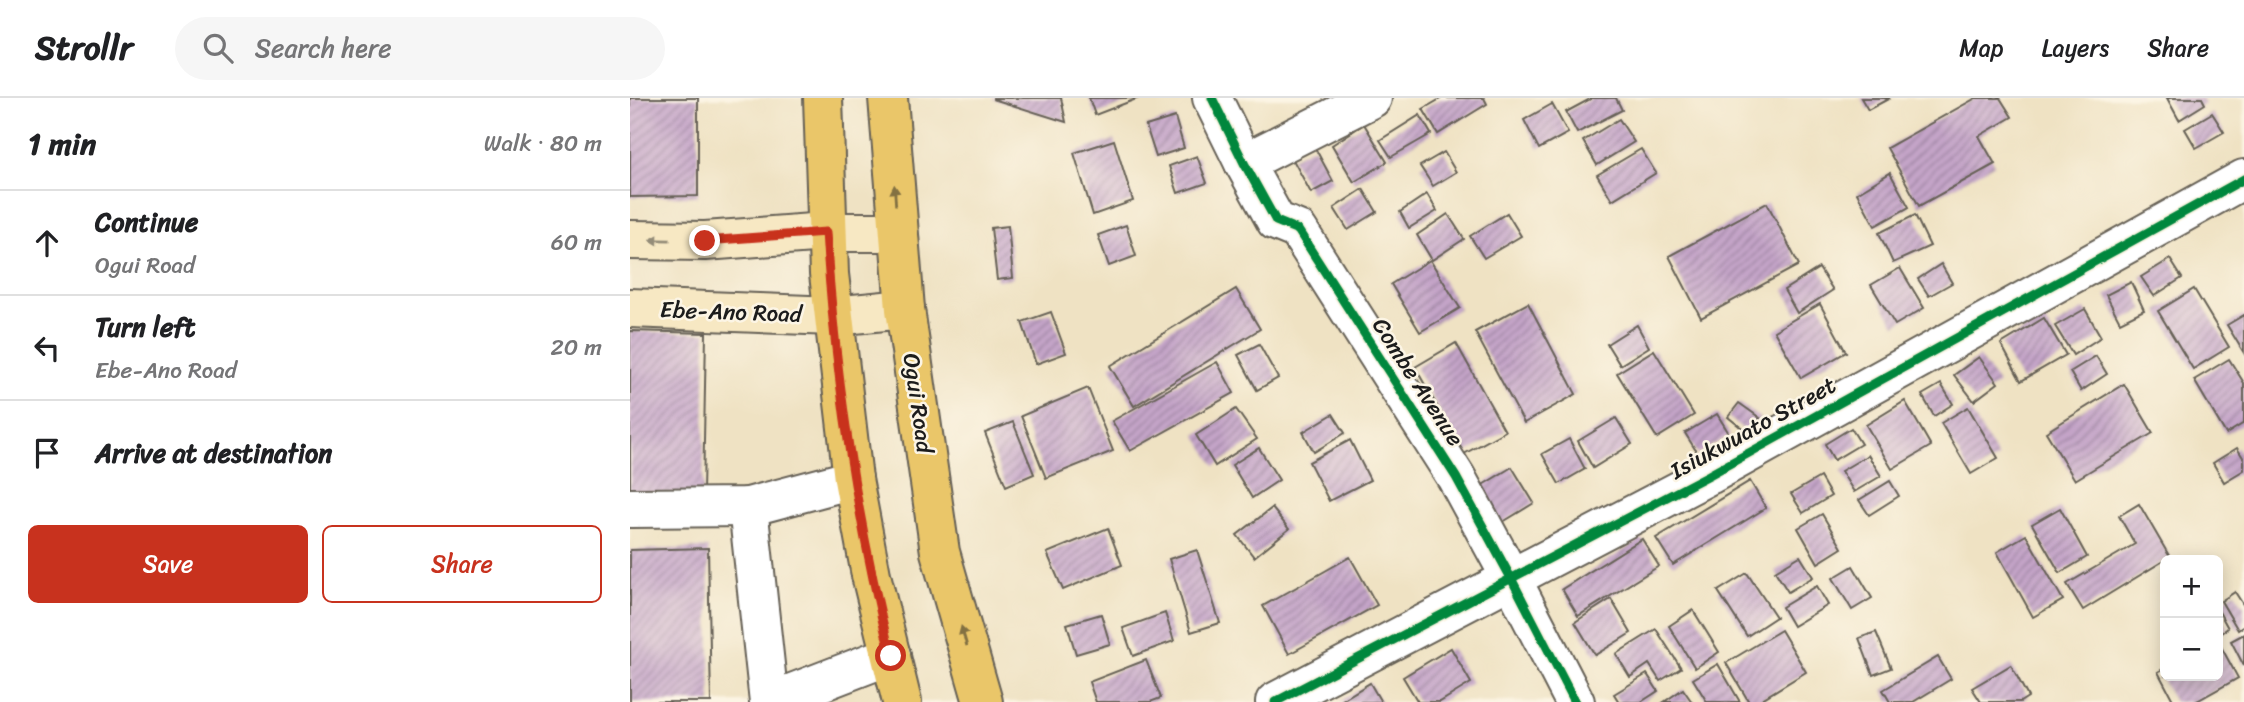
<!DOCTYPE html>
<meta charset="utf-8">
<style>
:root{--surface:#fff;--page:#f6f6f6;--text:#202124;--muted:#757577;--line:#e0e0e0;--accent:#c8321e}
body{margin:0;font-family:Sriracha,sans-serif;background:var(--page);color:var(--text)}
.controls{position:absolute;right:21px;bottom:21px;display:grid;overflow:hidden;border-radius:10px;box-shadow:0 4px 18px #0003}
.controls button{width:63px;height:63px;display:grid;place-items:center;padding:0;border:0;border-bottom:2px solid var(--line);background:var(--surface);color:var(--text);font:35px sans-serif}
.stop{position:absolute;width:21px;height:21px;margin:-16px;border:5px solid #c8321e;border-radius:50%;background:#fff}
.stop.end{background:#c8321e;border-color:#fff;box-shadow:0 2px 7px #0008}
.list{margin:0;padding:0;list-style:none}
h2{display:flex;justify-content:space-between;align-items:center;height:91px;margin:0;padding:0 28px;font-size:30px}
h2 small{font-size:23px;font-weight:400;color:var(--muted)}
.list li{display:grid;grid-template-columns:46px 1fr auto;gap:21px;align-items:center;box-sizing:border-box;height:105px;padding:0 28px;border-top:2px solid var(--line)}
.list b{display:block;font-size:26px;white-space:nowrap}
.list p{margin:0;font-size:23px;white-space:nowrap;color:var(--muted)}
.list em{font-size:23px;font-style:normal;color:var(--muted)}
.actions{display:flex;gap:14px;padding:21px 28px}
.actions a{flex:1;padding:16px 0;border:2px solid var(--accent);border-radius:10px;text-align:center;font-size:24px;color:var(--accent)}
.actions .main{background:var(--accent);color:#fff}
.icon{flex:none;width:38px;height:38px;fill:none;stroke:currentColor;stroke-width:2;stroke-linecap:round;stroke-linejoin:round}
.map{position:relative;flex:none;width:1614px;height:604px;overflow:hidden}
header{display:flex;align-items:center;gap:42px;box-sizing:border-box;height:98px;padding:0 35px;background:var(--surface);border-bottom:2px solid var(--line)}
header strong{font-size:33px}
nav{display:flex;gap:38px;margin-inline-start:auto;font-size:24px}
.search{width:490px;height:63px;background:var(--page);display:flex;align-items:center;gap:18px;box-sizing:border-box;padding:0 24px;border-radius:38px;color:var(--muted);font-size:26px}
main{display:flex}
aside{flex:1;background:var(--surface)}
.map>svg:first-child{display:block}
.building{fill:url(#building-hatch)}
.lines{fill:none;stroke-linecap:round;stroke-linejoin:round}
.minor-casing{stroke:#666156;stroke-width:42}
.secondary-casing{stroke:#666156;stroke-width:42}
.primary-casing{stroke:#666156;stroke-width:42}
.minor{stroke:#fff;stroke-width:38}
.secondary{stroke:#f7e8c3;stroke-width:38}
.primary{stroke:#eac669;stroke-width:38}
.cycleway-casing{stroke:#fcf5e5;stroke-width:13}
.cycleway{stroke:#00873e;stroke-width:9}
.oneway{fill:#837142}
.oneway2{fill:#948c78}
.route{stroke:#c8321e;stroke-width:9}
.labels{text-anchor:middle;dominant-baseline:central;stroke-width:5;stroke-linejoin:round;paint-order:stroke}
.street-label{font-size:23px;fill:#1c1c1c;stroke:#fcf5e5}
</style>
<header>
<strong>Strollr</strong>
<div class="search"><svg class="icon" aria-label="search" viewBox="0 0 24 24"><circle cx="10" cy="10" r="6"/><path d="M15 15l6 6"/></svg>Search here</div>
<nav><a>Map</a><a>Layers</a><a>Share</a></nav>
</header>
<main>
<aside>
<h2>1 min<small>Walk · 80 m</small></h2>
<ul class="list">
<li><svg class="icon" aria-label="ahead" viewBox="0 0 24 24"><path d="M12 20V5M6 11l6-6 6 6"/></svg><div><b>Continue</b><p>Ogui Road</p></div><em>60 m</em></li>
<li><svg class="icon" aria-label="left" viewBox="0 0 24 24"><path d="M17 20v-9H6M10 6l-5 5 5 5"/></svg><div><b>Turn left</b><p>Ebe-Ano Road</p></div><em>20 m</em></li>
<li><svg class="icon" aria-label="arrive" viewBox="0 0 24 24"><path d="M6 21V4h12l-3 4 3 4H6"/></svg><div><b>Arrive at destination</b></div></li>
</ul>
<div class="actions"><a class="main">Save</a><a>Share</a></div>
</aside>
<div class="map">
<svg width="1614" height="604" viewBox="0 0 1614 604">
<defs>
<pattern id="building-hatch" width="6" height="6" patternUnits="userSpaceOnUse" patternTransform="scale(1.75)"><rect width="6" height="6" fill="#c4a4c8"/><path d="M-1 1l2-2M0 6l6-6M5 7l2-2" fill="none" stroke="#9e85a2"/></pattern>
</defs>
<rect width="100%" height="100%" fill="#fcf5e5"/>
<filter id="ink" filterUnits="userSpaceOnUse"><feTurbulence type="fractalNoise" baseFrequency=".0143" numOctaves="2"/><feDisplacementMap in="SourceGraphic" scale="14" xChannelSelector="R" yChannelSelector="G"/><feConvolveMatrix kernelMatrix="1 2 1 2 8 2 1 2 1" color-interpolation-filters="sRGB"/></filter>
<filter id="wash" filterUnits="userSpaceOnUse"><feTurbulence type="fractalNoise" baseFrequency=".00686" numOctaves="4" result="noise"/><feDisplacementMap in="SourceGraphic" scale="28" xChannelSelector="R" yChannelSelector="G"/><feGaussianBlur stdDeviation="1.57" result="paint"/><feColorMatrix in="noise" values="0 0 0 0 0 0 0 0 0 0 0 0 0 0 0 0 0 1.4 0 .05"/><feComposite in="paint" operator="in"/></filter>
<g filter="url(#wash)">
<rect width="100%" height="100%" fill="#efe2c3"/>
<g id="blocks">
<g class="building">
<path d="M0,0H68V98L0,99Z"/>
<path d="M363,0H431L436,24L363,1Z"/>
<path d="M459,0H509L465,17Z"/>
<path d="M812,0H854L857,6L808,36L793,11Z"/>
<path d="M962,0H986L992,12L947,35L936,14Z"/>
<path d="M1231,0H1260L1238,12Z"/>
<path d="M1346,0H1370L1382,19L1349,38L1365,66L1289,108L1257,50Z"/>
<path d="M1537,0H1572L1575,6L1549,22Z"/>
<path d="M922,6L938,35L909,51L894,22Z"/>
<path d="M1582,15L1594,34L1566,50L1555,31Z"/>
<path d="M790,17L801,36L761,59L750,42Z"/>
<path d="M545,19L554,50L526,59L516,28Z"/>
<path d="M989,21L1004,44L967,67L953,43Z"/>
<path d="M734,26L757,64L724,84L702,47Z"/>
<path d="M484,42L503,103L463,117L444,55Z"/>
<path d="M684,48L703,83L681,95L662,60Z"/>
<path d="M1011,51L1026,75L982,102L967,77Z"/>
<path d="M814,54L826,74L803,88L790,68Z"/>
<path d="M567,58L577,85L548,95L539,68Z"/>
<path d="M1260,75L1279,109L1245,128L1227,95Z"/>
<path d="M733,91L747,114L718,132L704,110Z"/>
<path d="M797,96L807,113L779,130L770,114Z"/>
<path d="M1137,105L1169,167L1071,220L1039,158Z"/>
<path d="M877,115L891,138L854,160L840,138Z"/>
<path d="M818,116L834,141L802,162L787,137Z"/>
<path d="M1285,117L1300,148L1263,165L1249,135Z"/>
<path d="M496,127L506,158L479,168L468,137Z"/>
<path d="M378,128L383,180L367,182L361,130Z"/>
<path d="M1540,161L1552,180L1524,198L1511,179Z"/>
<path d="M800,162L830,210L790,234L761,186Z"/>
<path d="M1311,166L1322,185L1299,198L1288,181Z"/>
<path d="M1189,170L1203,192L1167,215L1154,192Z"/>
<path d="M1270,170L1294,210L1265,227L1241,187Z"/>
<path d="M1501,184L1514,212L1490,224L1476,197Z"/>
<path d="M606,191L630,231L504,308L480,268Z"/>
<path d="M1564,191L1599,249L1563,271L1528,213Z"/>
<path d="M898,205L946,296L894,325L845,234Z"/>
<path d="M1190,206L1216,254L1171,280L1144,233Z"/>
<path d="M1455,211L1471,239L1443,257L1425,228Z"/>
<path d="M421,214L436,255L406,266L392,224Z"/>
<path d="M1614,217V255L1597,227Z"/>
<path d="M1414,220L1436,257L1391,283L1371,246Z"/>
<path d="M1007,227L1019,249L990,267L977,246Z"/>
<path d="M0,233L76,235L73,396L0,395Z"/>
<path d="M826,245L875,333L834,356L785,269Z"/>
<path d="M629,246L648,280L627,292L608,257Z"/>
<path d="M1024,252L1064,317L1027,340L987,275Z"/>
<path d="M1466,258L1477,276L1451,293L1440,274Z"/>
<path d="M1349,259L1368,285L1344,303L1324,277Z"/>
<path d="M1599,261L1614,285V325L1596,336L1564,282Z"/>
<path d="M587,264L604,295L500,353L482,323Z"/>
<path d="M1311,286L1323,306L1304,318L1292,297Z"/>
<path d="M1494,286L1523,335L1445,382L1416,334Z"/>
<path d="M458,290L483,353L416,380L391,318Z"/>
<path d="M1275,303L1301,348L1262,371L1236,327Z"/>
<path d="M1109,305L1130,320L1118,335L1098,319Z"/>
<path d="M1338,309L1368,360L1341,376L1311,325Z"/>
<path d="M606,311L627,341L585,368L566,337Z"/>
<path d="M703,316L715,335L684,354L673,334Z"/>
<path d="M1087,316L1100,337L1068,356L1055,335Z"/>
<path d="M986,320L1002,346L963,370L948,343Z"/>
<path d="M383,324L404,376L376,388L355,335Z"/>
<path d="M1221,330L1231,346L1204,362L1195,346Z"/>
<path d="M939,341L955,371L929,386L912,356Z"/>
<path d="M720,342L740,382L699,403L679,364Z"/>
<path d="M629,350L649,382L622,400L602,367Z"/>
<path d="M1607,350L1614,361V372L1594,384L1583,365Z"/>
<path d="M1238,357L1251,378L1224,394L1211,373Z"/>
<path d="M882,369L904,405L868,427L846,391Z"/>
<path d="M1190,379L1201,398L1173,415L1161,396Z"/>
<path d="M1120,383L1136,410L1043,467L1026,440Z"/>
<path d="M1260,383L1269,398L1239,417L1229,402Z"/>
<path d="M1509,406L1541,461L1535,462L1453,512L1437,486L1505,446L1489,418Z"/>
<path d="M642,410L659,431L624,459L607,437Z"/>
<path d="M1430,410L1457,459L1430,475L1402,426Z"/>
<path d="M1192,416L1212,450L1188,465L1168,430Z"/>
<path d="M478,430L492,467L433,492L417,455Z"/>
<path d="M1396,437L1433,502L1403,519L1367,454Z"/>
<path d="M1012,441L1029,468L948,518L932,491Z"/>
<path d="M78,450L81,604H0V452Z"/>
<path d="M567,452L590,525L561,534L539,461Z"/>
<path d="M1170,458L1183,479L1158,494L1145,473Z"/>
<path d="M720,459L747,507L659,556L633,508Z"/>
<path d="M1223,468L1242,500L1222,512L1203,480Z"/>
<path d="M1117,475L1146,519L1117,538L1088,493Z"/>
<path d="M1187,488L1198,507L1163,528L1152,509Z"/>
<path d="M1605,494L1614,508V528L1608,532L1591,503Z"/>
<path d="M981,501L1001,535L965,557L945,524Z"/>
<path d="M1063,512L1089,554L1065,570L1039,528Z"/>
<path d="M1588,512L1598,530L1588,537Z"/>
<path d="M535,515L544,543L503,558L493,530Z"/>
<path d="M471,516L480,546L446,556L437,526Z"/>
<path d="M1026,531L1051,570L1030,583L1019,566L1000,579L986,556Z"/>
<path d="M1151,532L1176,574L1127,604H1119L1096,565Z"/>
<path d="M1246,534L1261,570L1243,577L1229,540Z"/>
<path d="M1614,536V568L1601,543Z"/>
<path d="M1588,543L1608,580L1565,604H1544L1528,574L1535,570V578H1588Z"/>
<path d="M821,550L841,585L810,604H788L773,579Z"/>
<path d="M1308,559L1321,581L1283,604H1260L1253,592Z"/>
<path d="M516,562L531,600L520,604H466L459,584Z"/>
<path d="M1088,566L1110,604H1077L1063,581Z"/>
<path d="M1381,567L1398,599L1390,604H1351L1342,590Z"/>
<path d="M1017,576L1028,593L1011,604H989L984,596Z"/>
<path d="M740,585L751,604H709Z"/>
<path d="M1053,591L1062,604H1034Z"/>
</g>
</g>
</g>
<g filter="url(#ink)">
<use href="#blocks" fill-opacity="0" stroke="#666156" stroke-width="2"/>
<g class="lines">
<defs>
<g id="minor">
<path d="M582,0L614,65L646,123L668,132L826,379L881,480L945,604"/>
<path d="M614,65L742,0"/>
<path d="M118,409L139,604"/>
<path d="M0,410L118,409L223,381"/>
<path d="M139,604L261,557"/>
<path d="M645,604L1079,377L1614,81"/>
</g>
<g id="secondary">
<path d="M0,142L75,143L196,134H268"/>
<path d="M0,210L203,218L275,211"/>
</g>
<g id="primary">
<path d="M193,0L199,176L223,381L241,477L272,604"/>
<path d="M258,0L275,211L310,454L353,604"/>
</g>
</defs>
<use href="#minor" class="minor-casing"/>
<use href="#secondary" class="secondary-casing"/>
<use href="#primary" class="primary-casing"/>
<use href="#minor" class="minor"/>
<use href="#secondary" class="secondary"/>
<use href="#primary" class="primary"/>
<defs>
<g id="cycleway">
<path d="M582,0L614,65L646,123L668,132L826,379L881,480L945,604"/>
<path d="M645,604L1079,377L1614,81"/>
</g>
</defs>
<use href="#cycleway" class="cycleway-casing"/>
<use href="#cycleway" class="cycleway"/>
</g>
<defs><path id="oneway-solid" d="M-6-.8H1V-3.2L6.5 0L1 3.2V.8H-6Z" transform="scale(1.75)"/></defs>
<g class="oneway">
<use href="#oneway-solid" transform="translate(265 97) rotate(-94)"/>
<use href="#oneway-solid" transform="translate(334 538) rotate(-106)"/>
</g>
<use class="oneway2" href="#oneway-solid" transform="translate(30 142) rotate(-179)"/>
</g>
<g class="lines" filter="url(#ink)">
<path class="route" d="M75,143L196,134C205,277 226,419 261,558"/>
</g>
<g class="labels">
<g class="street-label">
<text transform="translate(101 214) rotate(2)">Ebe-Ano Road</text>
<text transform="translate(788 284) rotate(57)">Combe Avenue</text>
<text transform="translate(288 305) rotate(82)">Ogui Road</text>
<text transform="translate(1123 330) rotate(-29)">Isiukwuato Street</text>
</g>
</g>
</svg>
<div class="controls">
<button>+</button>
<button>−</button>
</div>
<div class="stop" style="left:261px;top:558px"></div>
<div class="stop end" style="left:75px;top:143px"></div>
</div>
</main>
